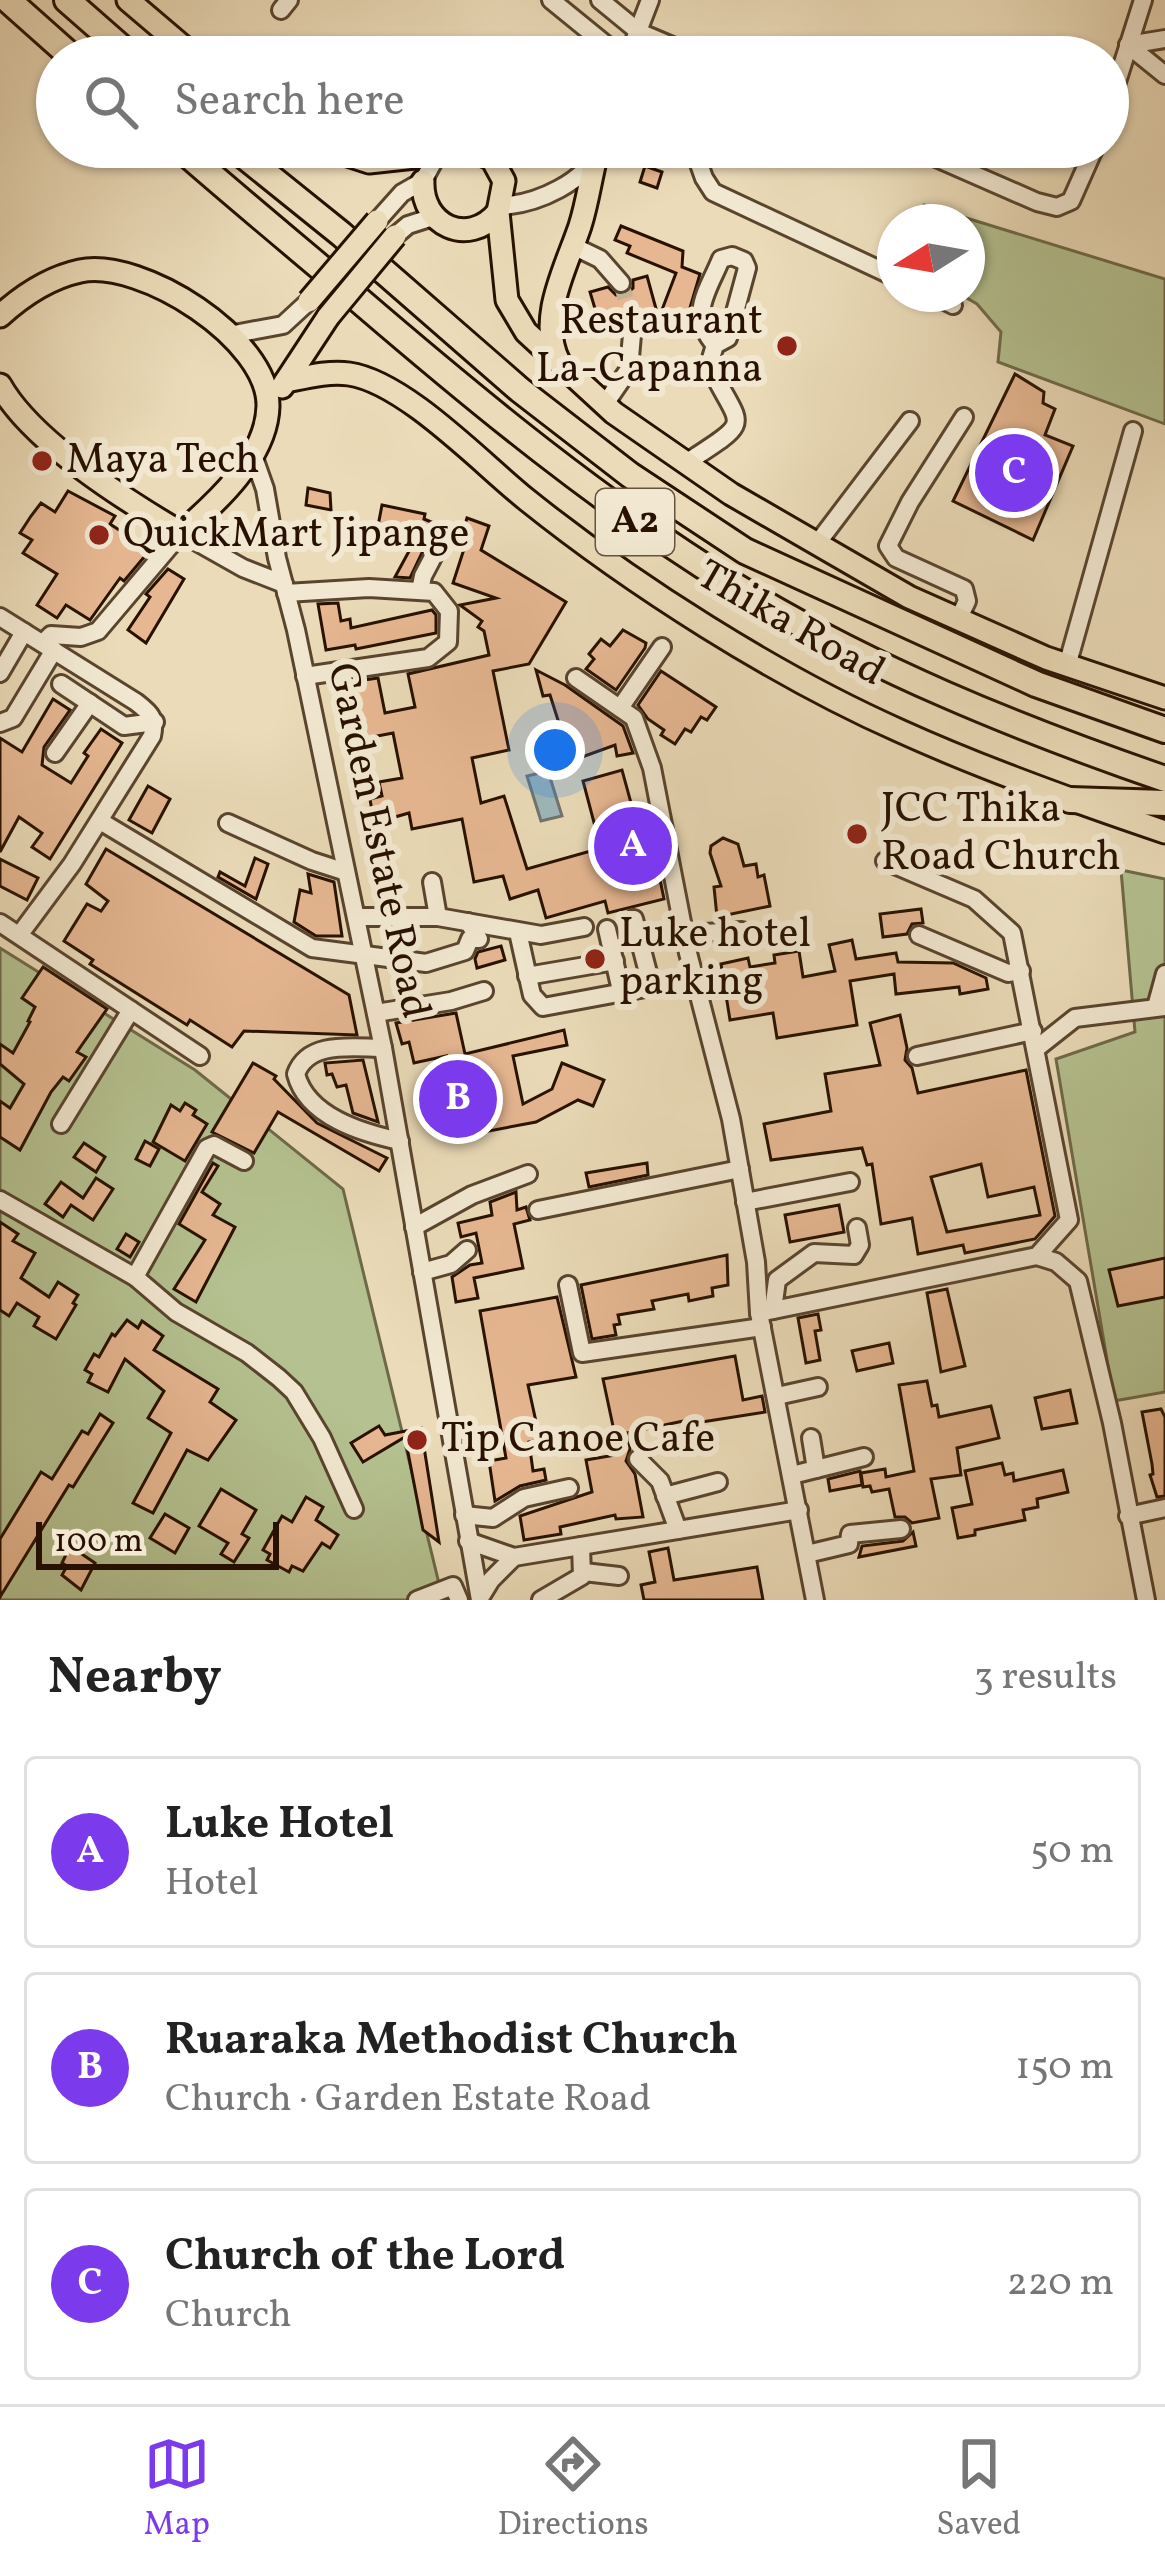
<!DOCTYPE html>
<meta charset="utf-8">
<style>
:root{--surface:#fff;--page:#f2f2f2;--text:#222;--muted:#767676;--line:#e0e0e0;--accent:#7c3aed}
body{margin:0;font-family:Vollkorn,serif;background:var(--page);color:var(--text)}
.compass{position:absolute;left:877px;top:204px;width:108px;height:108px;border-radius:50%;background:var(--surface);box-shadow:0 3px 9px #0004;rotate:259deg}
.scale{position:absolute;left:36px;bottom:30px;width:243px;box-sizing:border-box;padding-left:12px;border:6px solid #281100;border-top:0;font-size:33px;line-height:42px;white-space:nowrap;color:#281100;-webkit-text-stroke:9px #f2e8d1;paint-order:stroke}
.you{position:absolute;left:555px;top:750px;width:42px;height:42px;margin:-30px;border:9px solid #fff;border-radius:50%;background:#1a73e8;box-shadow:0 0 0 18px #1a73e833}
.badge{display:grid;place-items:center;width:78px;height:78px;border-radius:50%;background:var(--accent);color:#fff;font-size:39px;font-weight:700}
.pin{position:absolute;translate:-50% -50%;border:6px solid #fff;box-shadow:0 3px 12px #0006}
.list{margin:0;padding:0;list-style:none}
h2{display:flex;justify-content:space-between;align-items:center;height:156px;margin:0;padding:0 48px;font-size:51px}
h2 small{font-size:39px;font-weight:400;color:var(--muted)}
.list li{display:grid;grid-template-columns:78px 1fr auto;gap:36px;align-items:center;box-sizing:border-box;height:192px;margin:0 24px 24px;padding:0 24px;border:3px solid var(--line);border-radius:12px}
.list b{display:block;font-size:45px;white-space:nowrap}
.list p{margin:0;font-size:39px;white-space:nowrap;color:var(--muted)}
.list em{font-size:39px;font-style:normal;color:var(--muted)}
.icon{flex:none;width:66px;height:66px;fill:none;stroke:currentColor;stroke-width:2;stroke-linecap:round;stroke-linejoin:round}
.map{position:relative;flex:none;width:1165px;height:1600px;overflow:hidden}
.search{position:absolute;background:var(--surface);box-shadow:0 3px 9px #0004;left:36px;right:36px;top:36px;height:132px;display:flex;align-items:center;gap:30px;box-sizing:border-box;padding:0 42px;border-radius:66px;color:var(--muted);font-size:45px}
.sheet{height:804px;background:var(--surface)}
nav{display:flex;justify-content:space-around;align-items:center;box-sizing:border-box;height:168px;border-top:3px solid var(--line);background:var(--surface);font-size:33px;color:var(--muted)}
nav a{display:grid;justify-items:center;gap:6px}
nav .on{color:var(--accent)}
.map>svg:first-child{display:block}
.green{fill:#b5c190;stroke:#6e6948;stroke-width:3}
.water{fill:#9eb8bb;stroke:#6f7570;stroke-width:3}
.building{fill:#e6b791;stroke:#281100;stroke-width:3;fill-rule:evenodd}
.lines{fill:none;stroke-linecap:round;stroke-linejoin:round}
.minor-tunnel{stroke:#c4b393;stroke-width:16;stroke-dasharray:16 8;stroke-linecap:butt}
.minor-casing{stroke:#59442e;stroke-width:22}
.major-casing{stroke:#281100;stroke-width:27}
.highway-casing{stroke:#281100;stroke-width:30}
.minor{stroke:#f2e8d1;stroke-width:16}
.major{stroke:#ebdbb8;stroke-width:21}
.highway{stroke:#ebdbb8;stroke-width:24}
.major-bridge-casing{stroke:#281100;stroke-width:27;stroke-linecap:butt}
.major-bridge{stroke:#ebdbb8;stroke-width:21}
.poi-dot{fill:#8f2418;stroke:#f2e8d1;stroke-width:4.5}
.labels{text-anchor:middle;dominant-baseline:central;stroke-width:12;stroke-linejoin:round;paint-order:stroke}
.shield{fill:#f2e8d1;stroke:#65523f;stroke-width:3}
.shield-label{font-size:39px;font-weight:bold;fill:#281100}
.poi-label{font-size:42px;fill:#281100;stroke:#f2e8d1;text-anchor:start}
.street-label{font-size:42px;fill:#281100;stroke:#f2e8d1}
</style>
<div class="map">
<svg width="1165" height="1600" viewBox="0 0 1165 1600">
<rect width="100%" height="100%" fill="#ebdbb8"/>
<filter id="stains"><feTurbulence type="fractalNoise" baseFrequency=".00167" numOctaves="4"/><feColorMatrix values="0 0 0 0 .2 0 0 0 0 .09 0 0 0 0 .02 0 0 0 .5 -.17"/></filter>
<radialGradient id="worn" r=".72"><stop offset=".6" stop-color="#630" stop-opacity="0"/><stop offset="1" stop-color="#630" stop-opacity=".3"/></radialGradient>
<g class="green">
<path d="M924,205L1165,279V424L998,362L1001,332L977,304L960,294H967V222H914Z"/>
<path d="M1121,870L1165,879V1392L1114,1401L1056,1059L1135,1032Z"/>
<path d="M0,948L195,1070L343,1189L443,1600H0Z"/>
</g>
<path class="water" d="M548,771L562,816L541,821L527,776Z"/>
<g class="building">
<path d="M645,166L662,172L657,188L640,182Z"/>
<path d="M621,226L683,251L682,267L700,274L687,318L671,312L660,315L676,273L627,253L630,246L615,240Z"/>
<path d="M647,276L658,316L645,319L639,312L629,311L620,326L602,332L590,292L608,287L616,295H625L633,288V280Z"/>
<path d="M1015,374L1044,392L1043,403L1055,409L1045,435L1073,446L1033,540L953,501Z"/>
<path d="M308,488L330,493L331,510L306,505Z"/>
<path d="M68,491L115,516L110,524L150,550L124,581L120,578L90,620L66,605L57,618L37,605L57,574L23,553L32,540L20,533L31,516L41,503L55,512Z"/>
<path d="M382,505L425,514L424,519L441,526L432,532L410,578L395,577L420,531L378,526Z"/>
<path d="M467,518L489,526L481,550L566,602L529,664L493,671L509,750L472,758L481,803L504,796L527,869L598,849L600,845L583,781L622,770L645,854L654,851L664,899L608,913L605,901L546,918L538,890L510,899L503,876L474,882L462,819L412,829L409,813L374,823L370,799L382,796L379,782L402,778L393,733L367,738L369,746L349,750L337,684L378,678L385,713L415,707L408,674L489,655L484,631L478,627L482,621L460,605L496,598L453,583L465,546L459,543Z"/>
<path d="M168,569L184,579L146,643L128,630L150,597L146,594Z"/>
<path d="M338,603L341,621L350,619L351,628L432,610L436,615V633L356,649L355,645L326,650L318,604Z"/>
<path d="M623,630L646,643L645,648L616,690L586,669L594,659L589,654L601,639L610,646Z"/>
<path d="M536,670L565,685L623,726L633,753L617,756L615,745L571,761L550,695L543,696Z"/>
<path d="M661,671L716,707L707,720L701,717L691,732L685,729L675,744L661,735L664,730L648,719L638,705Z"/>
<path d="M53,699L70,710L44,747L42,765L71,783L88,756L84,753L101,729L122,743L50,859L32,847L42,833L19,817L0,852V738L22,752Z"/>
<path d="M148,786L170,799L152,833L129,820Z"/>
<path d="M723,838L738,844L744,866L756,864L758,877L764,875L770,906L717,917L714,887L721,886L710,853L711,846Z"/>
<path d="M106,849L349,995L357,1035L244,1031L232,1047L190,1020L187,1025L90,964L93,960L64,941L87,904L101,911L108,901L86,884Z"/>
<path d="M255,858L268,864L256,899L218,877L220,872L245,886Z"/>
<path d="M0,859L38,878L27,900L0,886Z"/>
<path d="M308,874L334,882L342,936H316L294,922L300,890L311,893Z"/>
<path d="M921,909L923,923L912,924L907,934L883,937L880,914Z"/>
<path d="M852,940L856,959L896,953L898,962L953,963L986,978L988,989L960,994L959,987L896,994L894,974L850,981L857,1025L777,1038L773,1013L730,1020L721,964L748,958L750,967L775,963L774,955L799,951L803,977L835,971L829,945Z"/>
<path d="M501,946L505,960L477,968L475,959L478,952Z"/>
<path d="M43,967L107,1009L77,1052L86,1057L69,1081L63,1077L51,1092L20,1150L0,1137V1101L10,1108L24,1084L0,1064V1044L13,1053L30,1022L28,1021L35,1007L22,998Z"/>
<path d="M456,1013L465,1054L564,1030L567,1045L513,1056L523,1104L552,1089L562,1063L604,1080L593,1106L578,1100L536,1122L452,1138L443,1130L436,1096L446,1056L414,1063L409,1042L402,1044L396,1023Z"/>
<path d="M900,1015L907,1048L905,1060L912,1068L918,1093L1026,1070L1055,1216L1035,1239L965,1253L963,1245L918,1254L912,1218L881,1224L872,1164L867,1165L862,1148L771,1160L764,1124L831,1111L825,1074L880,1065L870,1023ZM981,1164L988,1197L1034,1187L1040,1215L947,1232L931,1177Z"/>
<path d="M363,1060L378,1122L353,1113L346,1085L337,1087L332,1074L327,1075L325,1063Z"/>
<path d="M253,1063L276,1076L274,1079L317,1123L387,1158L379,1171L278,1112L254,1153L212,1132Z"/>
<path d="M185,1103L196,1110L193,1115L207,1124L185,1161L153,1142L171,1105L180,1111Z"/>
<path d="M145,1141L159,1149L150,1166L136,1159Z"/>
<path d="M84,1143L105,1157L96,1172L74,1157Z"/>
<path d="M213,1163L218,1166L202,1192L220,1204L213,1215L235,1227L196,1302L174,1289L205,1240L179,1224Z"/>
<path d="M647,1163L648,1175L589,1187L586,1173Z"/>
<path d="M96,1178L113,1189L93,1220L71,1205L63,1217L45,1204L61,1182L83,1198Z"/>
<path d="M516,1192L517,1210L526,1207L530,1220L514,1224L523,1268L474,1278L478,1298L456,1302L452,1277L470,1265L482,1263L476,1233L461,1237L458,1223L492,1215L490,1202Z"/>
<path d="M839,1205L844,1232L790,1242L785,1215Z"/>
<path d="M0,1222L18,1234L13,1241L35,1253L21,1278L49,1297L58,1282L78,1295L73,1303L76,1305L56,1339L34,1326L39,1317L17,1303L9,1316L0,1310Z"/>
<path d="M126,1234L139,1242L130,1257L117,1249Z"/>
<path d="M727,1255L728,1285L712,1288L713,1296L689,1301L688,1294L652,1301L654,1309L618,1315L620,1324L614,1325L616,1335L592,1339L581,1285Z"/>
<path d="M1165,1258V1297L1118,1306L1109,1270Z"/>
<path d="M947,1289L965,1366L941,1372L927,1293Z"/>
<path d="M557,1297L576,1377L528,1385L540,1440L529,1442L533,1471L544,1469L546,1480L520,1486L495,1501L489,1461L506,1458L480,1311Z"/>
<path d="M818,1314L821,1330L815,1331L820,1360L806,1363L798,1318Z"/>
<path d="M127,1320L138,1328L142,1321L163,1336L154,1350L218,1389L210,1402L236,1420L208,1460L187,1450L153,1513L133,1503L171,1433L148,1418L164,1391L125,1359L108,1392L88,1382L92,1374L85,1370L94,1354L99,1357L112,1334L115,1336Z"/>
<path d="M889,1343L893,1363L857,1371L852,1351Z"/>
<path d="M735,1356L743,1400L762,1396L765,1412L689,1424L688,1420L627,1433L630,1449L626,1461L635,1474L643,1517L616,1519L615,1515L560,1527L561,1534L524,1540L520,1516L592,1492L586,1460L615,1455L613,1445H617L603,1379Z"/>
<path d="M927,1381L932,1406L937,1405L939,1417L991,1406L999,1438L957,1448L961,1475L931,1479L939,1518L912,1523L905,1517H895L889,1489L872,1492L870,1486L863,1487L861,1473L885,1469L886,1477L914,1471L899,1385Z"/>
<path d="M1070,1390L1077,1423L1042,1429L1035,1398Z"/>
<path d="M1161,1409L1165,1417V1496L1157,1497L1150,1475L1153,1474L1152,1464L1142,1412Z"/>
<path d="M100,1414L113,1423L73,1487L69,1485L0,1597V1539L41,1472L52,1479L82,1431L88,1434Z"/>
<path d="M379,1426L385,1435L421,1428L439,1542L423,1530L405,1437L363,1462L351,1443Z"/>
<path d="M1002,1463L1005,1475L1013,1473L1014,1481L1063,1470L1068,1492L1037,1499L1038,1507L1023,1510L1025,1520L975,1530V1535L958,1538L952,1508L972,1504L965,1471Z"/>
<path d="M860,1471L862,1485L830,1491L828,1479Z"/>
<path d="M221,1489L256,1510L242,1534L249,1538L234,1562L221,1554L228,1543L199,1526Z"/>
<path d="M306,1497L323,1507L316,1520L338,1535L330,1548L322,1543L303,1571L292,1566L289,1572L267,1560L270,1554L263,1550L282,1516L292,1522Z"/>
<path d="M165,1514L189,1528L175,1553L150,1538Z"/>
<path d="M913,1532L916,1546L859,1557L862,1546L903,1541Z"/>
<path d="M70,1546L95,1563L81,1590L62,1575L67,1566L62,1563Z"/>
<path d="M668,1548L674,1580L757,1567L763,1600H644L641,1585L655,1582L649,1552Z"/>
</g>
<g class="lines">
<path class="minor-tunnel" d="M621,283L633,323"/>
<defs>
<g id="minor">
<path d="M551,0L621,57"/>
<path d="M600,0L639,32L698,57"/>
<path d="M281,10L289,0"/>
<path d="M1128,45L1165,75"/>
<path d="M1128,45L1165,39"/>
<path d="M628,57L650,0"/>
<path d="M1108,110L1143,0"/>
<path d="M693,147L704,178L713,192L895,277"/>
<path d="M911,147L1037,202L1057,207L1071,201L1095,147"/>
<path d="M501,206C537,204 587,182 600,147"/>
<path d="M377,221L402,193L423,181L435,159L451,150L472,147"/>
<path d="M395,236L408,225L433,217"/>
<path d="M573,246L600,259L621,283"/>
<path d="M931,294L953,305"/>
<path d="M229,335L283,325L309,301"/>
<path d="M605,404L629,369L633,323"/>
<path d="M253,455L265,489L277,558L296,630L383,1048L480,1600"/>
<path d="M686,463C756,417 741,431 709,365L715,345L728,338L747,268L744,261L732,256L721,259C707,293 688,314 715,345"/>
<path d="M816,545L910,421"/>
<path d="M420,591L423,576L443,538"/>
<path d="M286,593L369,588L434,592L449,611L448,642L428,658L305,676"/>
<path d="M0,617L136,702C150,713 156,717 152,736L72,864L20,934"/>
<path d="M958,620L967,601L964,589L896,558L888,546L910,502L964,417"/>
<path d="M43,643L51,635L81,637L98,631L181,533L243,568L284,584"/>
<path d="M1067,666L1133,431"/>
<path d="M0,673L24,632"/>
<path d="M576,678L634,718L652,768L688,953L731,1119L756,1262L759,1313L815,1600"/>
<path d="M61,684L124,726L155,722"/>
<path d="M620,708L662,647"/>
<path d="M0,723L13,718L54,650"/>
<path d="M55,753L90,703"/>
<path d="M100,821L312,948L426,963L465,951L470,939H479L468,922"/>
<path d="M228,823L312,861L346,872"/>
<path d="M432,882L438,917"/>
<path d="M356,917H438L541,935L584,927"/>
<path d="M634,919L652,988"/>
<path d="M0,923L200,1056"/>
<path d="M607,929L622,995"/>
<path d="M518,932L532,995L543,1007L694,979"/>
<path d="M685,934L742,931"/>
<path d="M919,935L1008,973L1021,971"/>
<path d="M527,976L615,961"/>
<path d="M1156,1007L1165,974"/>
<path d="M376,1013L451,1001L484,991"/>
<path d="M383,1048C353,1048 308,1040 296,1074C307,1117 363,1133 400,1141"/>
<path d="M1037,1048L1075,1018L1165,1007"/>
<path d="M917,1056L1033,1031"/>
<path d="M61,1124L131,1010"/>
<path d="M0,1200L135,1277L176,1312L247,1353L279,1378L294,1392L322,1438L354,1509"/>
<path d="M745,1202L850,1182"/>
<path d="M538,1210L740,1169"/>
<path d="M414,1227L472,1195L528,1174"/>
<path d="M1037,1256L1056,1262L1078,1281L1112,1423L1146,1600"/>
<path d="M422,1272L451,1264L467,1250"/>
<path d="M135,1277L207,1148L214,1145L244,1161"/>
<path d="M568,1285L582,1353L762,1327"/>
<path d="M773,1310L777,1280L814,1253L854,1255L860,1245L857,1228"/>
<path d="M759,1313L1037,1256L1069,1220L1012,933L974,899L885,861"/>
<path d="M777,1396L818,1387"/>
<path d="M811,1438L816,1469"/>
<path d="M638,1459L660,1481L678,1530"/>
<path d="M792,1475L864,1457"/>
<path d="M665,1496L718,1482"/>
<path d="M464,1515L493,1518L524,1498L569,1488"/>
<path d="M1128,1516L1165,1508"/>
<path d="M468,1541L514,1557L799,1510"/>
<path d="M807,1554L849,1544L850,1534L901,1529"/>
<path d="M584,1572L619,1576"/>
<path d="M480,1598L491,1580L514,1557"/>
<path d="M417,1600L453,1586L459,1600"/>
<path d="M541,1600L582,1576L581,1546"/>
</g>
<g id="major">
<path d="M128,0L195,57"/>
<path d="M323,147L369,162L442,154"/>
<path d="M469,148L492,159L504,181L498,212L507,300L526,332L614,413L731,494L909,597L1046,658L1165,698"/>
<path d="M423,181C421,225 468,248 498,212"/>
<path d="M0,316C23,295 48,278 80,271C141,258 269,339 268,406C267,457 216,503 181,533C125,500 32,442 0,385"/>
<path d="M559,362C537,319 566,268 580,226C587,204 590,182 595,161"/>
<path d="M286,381C306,377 329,371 349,374C405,382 482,464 527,500C633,585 776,676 900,731C986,770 1076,802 1165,832"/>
<path d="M282,387L328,317"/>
</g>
<g id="highway">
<path d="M8,0L72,57"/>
<path d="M67,0L132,57"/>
<path d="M179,147C238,199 299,249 359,300C479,403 600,503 735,586C869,668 1017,728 1165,779"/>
<path d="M233,147L341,234L520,390L630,475L745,551L1036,684L1165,730"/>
<path d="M1070,800L1165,803"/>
</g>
</defs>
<use href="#minor" class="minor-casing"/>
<use href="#major" class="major-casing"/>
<use href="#highway" class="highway-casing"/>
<use href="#minor" class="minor"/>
<use href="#major" class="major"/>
<use href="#highway" class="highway"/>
<defs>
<g id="major-bridge">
<path d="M309,301L377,221"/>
<path d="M328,317L395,236"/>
</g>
</defs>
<use href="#major-bridge" class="major-bridge-casing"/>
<use href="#major-bridge" class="major-bridge"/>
</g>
<g class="poi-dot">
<circle cx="787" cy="346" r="12"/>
<circle cx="42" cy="461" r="12"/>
<circle cx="99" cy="535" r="12"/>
<circle cx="857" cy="834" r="12"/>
<circle cx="595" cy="959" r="12"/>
<circle cx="417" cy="1440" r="12"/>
</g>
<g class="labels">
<rect class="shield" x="596" y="489" width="78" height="66" rx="9"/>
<g class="shield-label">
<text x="635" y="522">A2</text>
</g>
<g class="poi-label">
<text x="763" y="322" text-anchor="end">Restaurant<tspan x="763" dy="48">La-Capanna</tspan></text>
<text x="66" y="461">Maya Tech</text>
<text x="123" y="535">QuickMart Jipange</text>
<text x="881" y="810">JCC Thika<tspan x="881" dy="48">Road Church</tspan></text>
<text x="619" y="935">Luke hotel<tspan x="619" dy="48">parking</tspan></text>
<text x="441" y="1440">Tip Canoe Cafe</text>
</g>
<g class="street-label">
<text transform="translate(790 625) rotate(30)">Thika Road</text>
<text transform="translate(377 841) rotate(78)">Garden Estate Road</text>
</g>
</g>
<rect width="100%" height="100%" filter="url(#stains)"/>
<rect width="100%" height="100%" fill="url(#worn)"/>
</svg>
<svg class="compass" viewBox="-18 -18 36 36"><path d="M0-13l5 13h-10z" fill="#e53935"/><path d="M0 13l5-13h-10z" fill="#767676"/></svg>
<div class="scale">100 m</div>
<div class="you"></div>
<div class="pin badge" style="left:633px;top:846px">A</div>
<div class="pin badge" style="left:458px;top:1099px">B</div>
<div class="pin badge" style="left:1014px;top:473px">C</div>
<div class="search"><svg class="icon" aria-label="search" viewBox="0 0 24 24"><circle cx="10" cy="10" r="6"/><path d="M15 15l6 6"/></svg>Search here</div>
</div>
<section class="sheet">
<h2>Nearby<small>3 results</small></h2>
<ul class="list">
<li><span class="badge">A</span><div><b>Luke Hotel</b><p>Hotel</p></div><em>50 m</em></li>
<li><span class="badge">B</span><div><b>Ruaraka Methodist Church</b><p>Church · Garden Estate Road</p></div><em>150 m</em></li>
<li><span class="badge">C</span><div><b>Church of the Lord</b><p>Church</p></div><em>220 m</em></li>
</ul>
</section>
<nav>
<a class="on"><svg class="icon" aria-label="map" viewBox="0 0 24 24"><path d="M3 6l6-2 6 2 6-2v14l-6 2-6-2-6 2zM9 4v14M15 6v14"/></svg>Map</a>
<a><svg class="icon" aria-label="directions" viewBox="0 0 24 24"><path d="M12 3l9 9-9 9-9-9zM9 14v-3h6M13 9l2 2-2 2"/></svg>Directions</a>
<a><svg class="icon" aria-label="saved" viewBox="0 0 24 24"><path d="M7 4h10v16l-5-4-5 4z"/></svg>Saved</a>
</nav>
